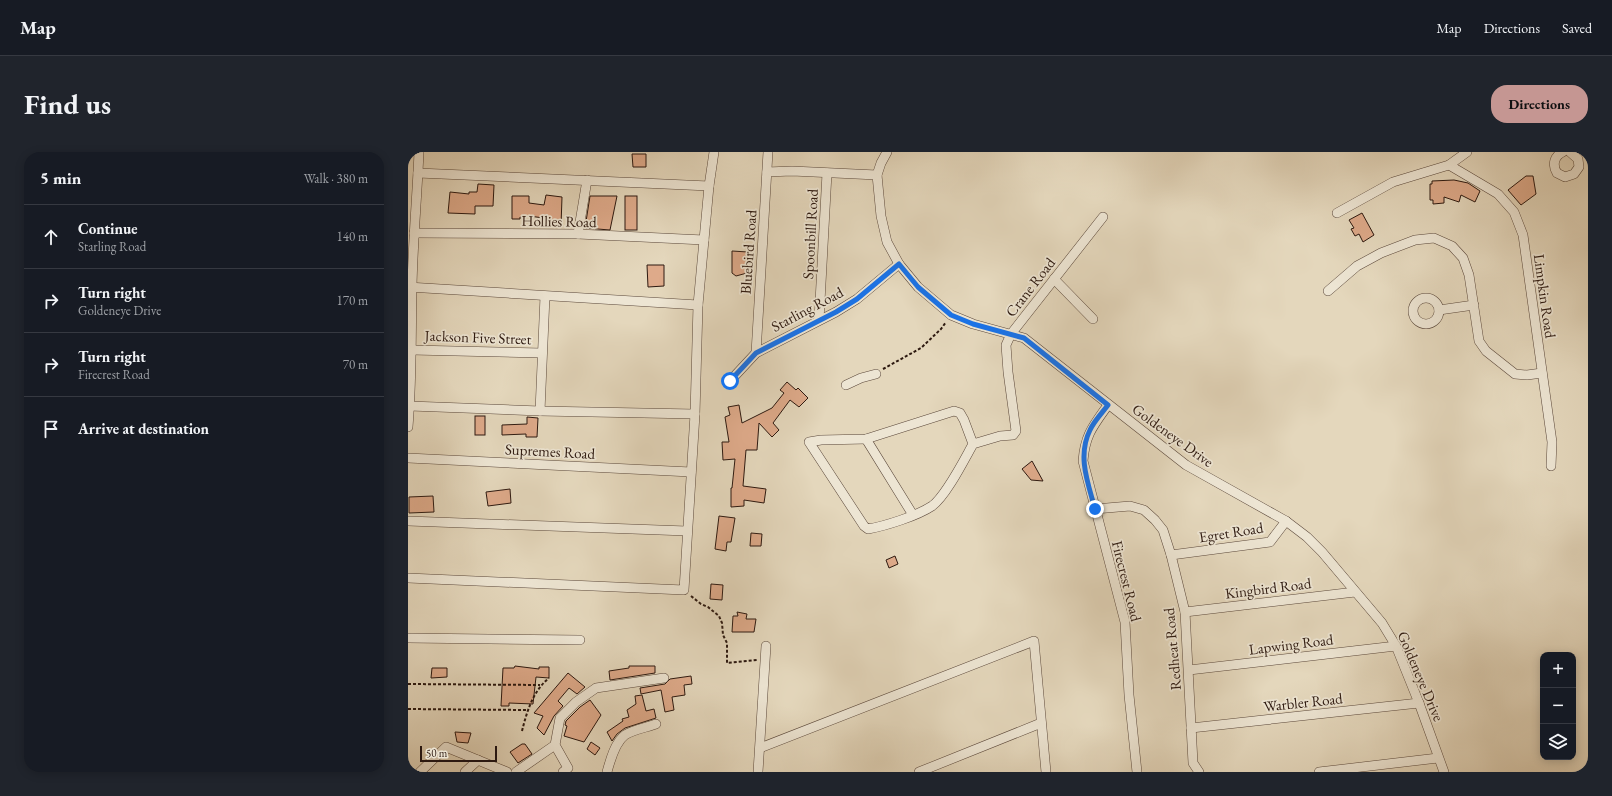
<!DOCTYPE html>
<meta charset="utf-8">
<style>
:root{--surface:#171b24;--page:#20242c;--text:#f1f3f6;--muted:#9ea1a6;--line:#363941;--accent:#c59692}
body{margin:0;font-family:"EB Garamond",serif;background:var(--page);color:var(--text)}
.controls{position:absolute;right:12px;bottom:12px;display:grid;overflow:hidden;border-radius:8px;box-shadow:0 2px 10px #0003}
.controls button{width:36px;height:36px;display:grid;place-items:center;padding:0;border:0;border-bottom:1px solid var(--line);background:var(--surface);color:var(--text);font:20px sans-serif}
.scale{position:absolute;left:12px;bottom:10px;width:77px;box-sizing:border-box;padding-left:4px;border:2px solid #2d1910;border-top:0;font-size:11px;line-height:14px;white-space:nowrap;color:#2d1910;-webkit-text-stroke:3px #ede5d3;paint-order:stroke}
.stop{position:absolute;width:12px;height:12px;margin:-9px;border:3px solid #1a73e8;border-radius:50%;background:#fff}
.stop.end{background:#1a73e8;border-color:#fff;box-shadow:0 1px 4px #0008}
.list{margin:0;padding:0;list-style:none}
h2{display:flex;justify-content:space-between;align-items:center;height:52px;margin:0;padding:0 16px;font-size:17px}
h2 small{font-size:13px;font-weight:400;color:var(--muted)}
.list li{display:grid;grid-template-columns:26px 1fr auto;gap:12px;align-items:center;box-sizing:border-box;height:64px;padding:0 16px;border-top:1px solid var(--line)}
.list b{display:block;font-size:15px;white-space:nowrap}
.list p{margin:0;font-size:13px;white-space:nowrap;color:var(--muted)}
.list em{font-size:13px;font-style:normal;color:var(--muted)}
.icon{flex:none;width:22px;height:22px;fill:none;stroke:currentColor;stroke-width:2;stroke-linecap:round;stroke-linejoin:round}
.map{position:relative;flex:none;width:1180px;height:620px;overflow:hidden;border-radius:16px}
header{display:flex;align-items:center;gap:24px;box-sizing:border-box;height:56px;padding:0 20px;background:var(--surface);border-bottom:1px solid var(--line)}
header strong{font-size:19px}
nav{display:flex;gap:22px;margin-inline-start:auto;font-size:14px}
.intro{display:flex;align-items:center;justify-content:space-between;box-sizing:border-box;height:96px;padding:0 24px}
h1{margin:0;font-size:28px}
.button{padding:10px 18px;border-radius:16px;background:var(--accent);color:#111;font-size:14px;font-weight:700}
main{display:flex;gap:24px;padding:0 24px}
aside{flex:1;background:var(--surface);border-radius:16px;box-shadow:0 2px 10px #0003}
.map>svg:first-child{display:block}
.building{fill:#deaa8a;stroke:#2d1910}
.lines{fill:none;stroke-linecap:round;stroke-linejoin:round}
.street-casing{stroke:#5b483b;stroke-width:10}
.path{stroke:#2d1910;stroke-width:2;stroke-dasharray:3 2;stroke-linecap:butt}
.street{stroke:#ede5d3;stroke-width:9}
.route{stroke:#1a73e8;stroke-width:5}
.labels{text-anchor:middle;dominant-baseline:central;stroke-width:3.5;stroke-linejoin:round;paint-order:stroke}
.street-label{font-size:15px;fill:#2d1910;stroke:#ede5d3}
</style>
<header>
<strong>Map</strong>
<nav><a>Map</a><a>Directions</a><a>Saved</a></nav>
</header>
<div class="intro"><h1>Find us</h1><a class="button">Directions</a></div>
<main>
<aside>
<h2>5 min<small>Walk · 380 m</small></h2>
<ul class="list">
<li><svg class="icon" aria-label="ahead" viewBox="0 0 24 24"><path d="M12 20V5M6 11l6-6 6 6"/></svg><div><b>Continue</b><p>Starling Road</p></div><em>140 m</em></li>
<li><svg class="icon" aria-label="right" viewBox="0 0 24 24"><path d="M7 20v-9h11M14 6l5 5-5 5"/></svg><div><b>Turn right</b><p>Goldeneye Drive</p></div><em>170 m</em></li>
<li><svg class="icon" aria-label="right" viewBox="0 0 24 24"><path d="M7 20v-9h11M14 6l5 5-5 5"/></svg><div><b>Turn right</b><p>Firecrest Road</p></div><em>70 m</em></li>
<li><svg class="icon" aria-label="arrive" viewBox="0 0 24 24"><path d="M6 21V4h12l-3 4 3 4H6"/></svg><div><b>Arrive at destination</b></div></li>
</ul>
</aside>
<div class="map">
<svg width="1180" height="620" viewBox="0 0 1180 620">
<rect width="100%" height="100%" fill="#e4d7bc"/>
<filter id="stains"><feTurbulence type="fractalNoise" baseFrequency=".005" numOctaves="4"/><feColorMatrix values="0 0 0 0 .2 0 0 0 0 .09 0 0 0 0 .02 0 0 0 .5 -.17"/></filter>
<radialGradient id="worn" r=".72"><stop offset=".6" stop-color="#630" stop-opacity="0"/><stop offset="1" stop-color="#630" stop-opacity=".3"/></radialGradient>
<g class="building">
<path d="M224,2H238V15H225Z"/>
<path d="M1118,24H1125L1128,42L1113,53L1100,38Z"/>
<path d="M1046,28L1060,31L1072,39L1067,50L1053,43L1051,50L1036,45V51L1025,52V48H1022V32H1024V29Z"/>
<path d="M70,32L86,33L85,54H67V62L40,61L42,40L61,42V40H69Z"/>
<path d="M138,43L154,45L153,74L142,72L143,67L121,64L112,65V67H104V44H121V51L136,53Z"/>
<path d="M182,44H209L202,78L177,76Z"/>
<rect x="217" y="44" width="12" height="34"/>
<path d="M954,61L966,83L955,90L951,82L947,84L943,77L946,76L941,68Z"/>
<path d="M324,99L340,100L339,121L328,124L324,121Z"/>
<path d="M239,113H256V134L240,135Z"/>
<path d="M379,230L388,238L390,236L400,246L391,255L382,248L365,271L371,278L364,285L351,271L349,298H338L335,334L358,337L356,351L336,348V354L323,355V336H324L327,307L315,308L314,290H321L317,265L322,263L320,255L331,253L334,271L364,256L376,241L372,238Z"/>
<rect x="67" y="264" width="10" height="19"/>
<path d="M119,265L130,266L129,285H118V282L94,283V273L119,272Z"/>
<path d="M624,309L635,329L623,328L614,317Z"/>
<path d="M102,337L103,351L80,354L78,340Z"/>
<path d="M25,344L26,360L1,361V345Z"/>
<path d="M311,364L327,366L323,390H319L318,399L307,397Z"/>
<path d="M343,381L354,382L353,394H342Z"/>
<path d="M487,404L490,412L481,416L478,408Z"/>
<path d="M303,432L315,433L314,448L302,447Z"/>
<path d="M329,460L339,462L338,467H348L346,480H324L325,464H330Z"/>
<path d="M107,514L131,517V515H141V526L128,525L125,552L101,551V554H93L95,516H106Z"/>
<path d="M221,514H247V521L202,528L201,519L221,516Z"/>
<path d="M24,516H39V525L23,526Z"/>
<path d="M160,521L177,535L169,542L161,536L150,549L155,554L146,564L136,583L129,576L135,564L126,561Z"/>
<path d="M283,524L284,532L276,533L277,543L264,545L266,558L257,560L253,538L233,542L232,536L257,532L262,527Z"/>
<path d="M234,543L238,559L246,557L248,566L217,576L209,582L204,589L199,580L215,569L214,567L221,565L219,558L228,552L227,544Z"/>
<path d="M182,548L193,563L176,590L156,584L159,574L157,573L158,569L172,555Z"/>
<path d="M47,580L63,581L60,591L49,590Z"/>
<path d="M183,590L192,596L187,603L179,597Z"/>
<path d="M114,592H117L124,602L110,611L102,600Z"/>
</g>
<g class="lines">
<defs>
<g id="street">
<path d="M479,0L473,11L469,23L473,64L479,90L491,112L510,135L543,163L565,172L616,186L778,313L878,369L899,385L914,400L974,471L988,494L1011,551L1036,620"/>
<path d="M1155,0C1146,4 1144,13 1149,21L1157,25L1166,22L1171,15L1170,7L1162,0"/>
<path d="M1041,13L1090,42L1106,60L1115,83L1144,290L1143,314"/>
<path d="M359,20L384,19L469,23"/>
<path d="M10,21L301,34"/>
<path d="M929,61L985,30L1041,13L1059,0"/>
<path d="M6,81L170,82L296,88"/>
<path d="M170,82L179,28"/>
<path d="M646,127L685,167"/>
<path d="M0,135L290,153"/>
<path d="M920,139L949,114L973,101L1007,88L1026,86L1044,94L1055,106L1061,123L1071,189L1078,199L1107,222L1119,223L1134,221"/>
<circle cx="1018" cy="159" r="13"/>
<path d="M1031,158L1066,153"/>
<path d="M411,168L419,21"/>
<path d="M4,198L134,201"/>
<path d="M348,201L360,0"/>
<path d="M322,229L348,201L428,160L449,147L491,112"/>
<path d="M438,233L453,226L468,222"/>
<path d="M700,253C685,274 677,283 675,309L717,470L721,543L729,620"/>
<path d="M2,254L132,259L287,262"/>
<path d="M132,259L137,144"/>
<path d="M0,275C4,228 3,181 4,134C5,89 9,45 11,0"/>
<path d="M458,287L505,363"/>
<path d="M565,292L556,268L552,261L546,259L458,287L413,288L401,290L456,374L460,377C477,374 509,364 524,354C538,344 556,308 565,292L592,284L605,283L608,279L600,220L598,193L603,182L695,65"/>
<path d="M0,306L283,320"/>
<path d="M687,357L722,354L736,358L747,368L755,378L763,403L777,460L785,611L791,620"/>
<path d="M0,369L279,379"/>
<path d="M763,403L862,390L878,369"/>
<path d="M0,426L276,438L287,262L290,153L301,34L306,0"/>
<path d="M777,460L947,440"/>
<path d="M0,486L172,488"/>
<path d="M781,518L988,494"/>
<path d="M783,576L1011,551"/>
<path d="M352,596L626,489L638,620"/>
<path d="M12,620L38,595L99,620"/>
<path d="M57,620L70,608"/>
<path d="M108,620L147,593"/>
<path d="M155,620L160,616L147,593L152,566L168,550L188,536L256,526"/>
<path d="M199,620C202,609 207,590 217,583C224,578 240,575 248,572"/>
<path d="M350,620L358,494"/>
<path d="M511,620L633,571"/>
<path d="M911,620L1030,606"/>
</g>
</defs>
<use href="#street" class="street-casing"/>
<g class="path">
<path d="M475,217L513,196L533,177L538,170"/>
<path d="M283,444L293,452L300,455L311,464L314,471L315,483L319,491V511L349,508"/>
<path d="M0,532L132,533"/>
<path d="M0,557L119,558"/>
<path d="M114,579C119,559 125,539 141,526"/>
</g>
<use href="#street" class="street"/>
</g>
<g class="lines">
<path class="route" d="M322,229L348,201L428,160L449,147L491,112L510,135L543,163L565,172L616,186L700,253C694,261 686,269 682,278C669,304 680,331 687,357"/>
</g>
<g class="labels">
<g class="street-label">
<text transform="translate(151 69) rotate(1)">Hollies Road</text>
<text transform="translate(402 82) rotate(-87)">Spoonbill Road</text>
<text transform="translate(340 100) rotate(-86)">Bluebird Road</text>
<text transform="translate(622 135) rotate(-52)">Crane Road</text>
<text transform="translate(1137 144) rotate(82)">Limpkin Road</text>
<text transform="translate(399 157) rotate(-28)">Starling Road</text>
<text transform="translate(70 185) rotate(2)">Jackson Five Street</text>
<text transform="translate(765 283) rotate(36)">Goldeneye Drive</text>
<text transform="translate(142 299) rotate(3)">Supremes Road</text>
<text transform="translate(823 380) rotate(-9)">Egret Road</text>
<text transform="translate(719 429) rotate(76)">Firecrest Road</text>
<text transform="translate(860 436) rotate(-7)">Kingbird Road</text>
<text transform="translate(883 492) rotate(-7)">Lapwing Road</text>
<text transform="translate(764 497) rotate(-95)">Redheat Road</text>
<text transform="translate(1013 524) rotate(67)">Goldeneye Drive</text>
<text transform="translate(895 550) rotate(-6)">Warbler Road</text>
</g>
</g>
<rect width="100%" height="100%" filter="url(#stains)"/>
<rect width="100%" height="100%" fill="url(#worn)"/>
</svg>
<div class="controls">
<button>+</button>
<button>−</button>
<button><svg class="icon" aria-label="layers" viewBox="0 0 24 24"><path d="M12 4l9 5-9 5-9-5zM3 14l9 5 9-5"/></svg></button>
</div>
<div class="scale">50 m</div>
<div class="stop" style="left:322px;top:229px"></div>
<div class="stop end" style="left:687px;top:357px"></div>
</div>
</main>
